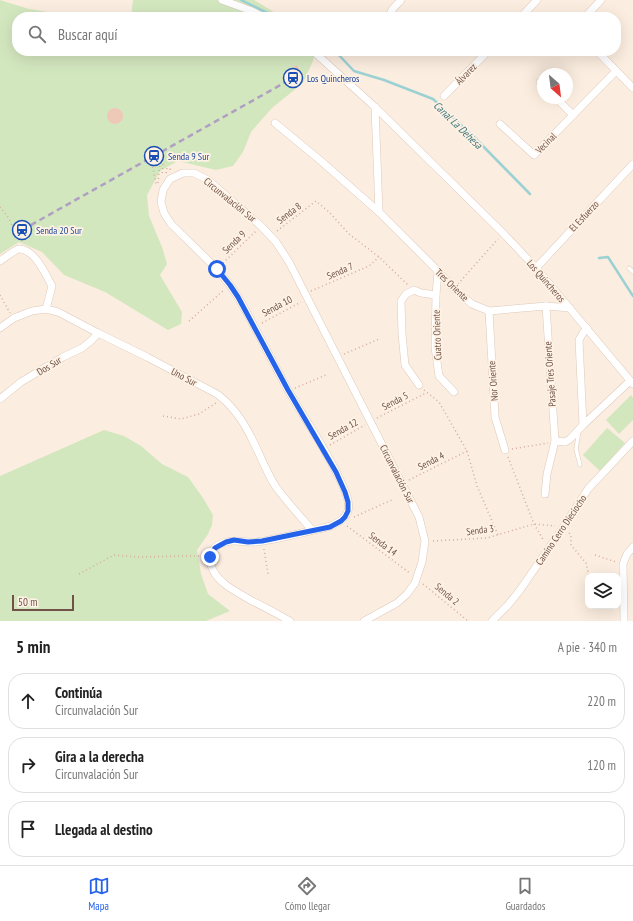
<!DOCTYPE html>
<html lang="es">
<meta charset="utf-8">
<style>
:root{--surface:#fff;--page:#f6f6f6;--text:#222;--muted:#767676;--line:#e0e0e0;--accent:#2563eb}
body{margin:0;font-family:"PT Sans Narrow",sans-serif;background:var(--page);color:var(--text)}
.controls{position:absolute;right:12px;bottom:12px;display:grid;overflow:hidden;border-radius:8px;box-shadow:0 4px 16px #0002}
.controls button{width:36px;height:36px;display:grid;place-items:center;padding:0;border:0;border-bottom:1px solid var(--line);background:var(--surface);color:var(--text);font:20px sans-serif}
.compass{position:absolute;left:537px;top:68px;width:36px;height:36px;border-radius:50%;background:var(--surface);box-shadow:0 4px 16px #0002;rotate:152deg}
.scale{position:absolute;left:12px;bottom:10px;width:62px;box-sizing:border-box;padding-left:4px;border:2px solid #705248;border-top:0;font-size:11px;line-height:14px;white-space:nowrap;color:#705248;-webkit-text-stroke:3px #fef2e5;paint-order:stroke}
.stop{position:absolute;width:12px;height:12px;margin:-9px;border:3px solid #2563eb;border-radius:50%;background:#fff}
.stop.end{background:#2563eb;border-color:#fff;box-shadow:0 1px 4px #0008}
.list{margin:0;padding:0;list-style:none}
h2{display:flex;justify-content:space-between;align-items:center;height:52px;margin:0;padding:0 16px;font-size:17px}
h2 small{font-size:13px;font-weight:400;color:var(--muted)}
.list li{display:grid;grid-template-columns:26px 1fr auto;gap:12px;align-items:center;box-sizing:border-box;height:56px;margin:0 8px 8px;padding:0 8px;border:1px solid var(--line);border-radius:16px}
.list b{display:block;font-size:15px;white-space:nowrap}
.list p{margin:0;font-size:13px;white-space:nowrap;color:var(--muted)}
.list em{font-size:13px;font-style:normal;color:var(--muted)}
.icon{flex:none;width:22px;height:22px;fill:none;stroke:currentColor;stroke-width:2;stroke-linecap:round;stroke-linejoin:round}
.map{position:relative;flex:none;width:633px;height:621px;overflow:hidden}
.search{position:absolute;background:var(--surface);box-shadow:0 4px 16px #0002;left:12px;right:12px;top:12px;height:44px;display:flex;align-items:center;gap:10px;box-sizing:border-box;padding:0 14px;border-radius:16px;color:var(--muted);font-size:15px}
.sheet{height:244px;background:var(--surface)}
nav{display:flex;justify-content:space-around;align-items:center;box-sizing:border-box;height:56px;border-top:1px solid var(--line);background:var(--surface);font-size:11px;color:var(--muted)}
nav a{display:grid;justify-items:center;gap:2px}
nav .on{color:var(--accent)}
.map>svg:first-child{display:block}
.green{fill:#d3e7bf}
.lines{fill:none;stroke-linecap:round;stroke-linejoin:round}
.stream{stroke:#9cd1d4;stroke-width:2.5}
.building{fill:#efc9b8}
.lane-casing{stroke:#dec9bc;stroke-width:4.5}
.street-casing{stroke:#dec9bc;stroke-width:8}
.path{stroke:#d3ac9c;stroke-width:1.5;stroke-dasharray:1 3;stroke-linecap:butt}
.lane{stroke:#fff;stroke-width:3.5}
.street{stroke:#fff;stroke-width:7}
.rail{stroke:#afa0c2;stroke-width:2.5;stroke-dasharray:6 4;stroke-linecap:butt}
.route{stroke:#2563eb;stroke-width:5}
.labels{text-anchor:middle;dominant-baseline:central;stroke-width:3.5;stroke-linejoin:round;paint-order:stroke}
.street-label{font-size:10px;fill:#705248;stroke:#fef2e5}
.transit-label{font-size:10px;fill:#164399;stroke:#fef2e5;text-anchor:start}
.water-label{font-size:11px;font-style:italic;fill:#41787c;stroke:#fef2e5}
</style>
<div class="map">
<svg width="633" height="621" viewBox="0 0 633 621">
<rect width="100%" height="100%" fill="#fbeddf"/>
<g class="green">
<path d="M0,0L29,9L61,14L110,17H17V51H315L313,61L303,83L272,108L251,132L243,152L233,166L216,170L178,161L160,171L147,195L149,216L162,247L167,264L160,275L182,312L181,324L168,330L105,292L64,275L42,252L19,242L0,254Z"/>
<path d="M133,0H254L282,17H131Z"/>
<path d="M631,395L633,398V420L619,434L606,420Z"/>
<path d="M607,428L625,443L600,471L583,455Z"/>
<path d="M104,430L124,436L141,446L162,464L188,477L203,498L213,515L212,525L208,534L197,550L201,574L208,594L230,611L206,621H0V476Z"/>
</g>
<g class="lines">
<g class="stream">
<path d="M241,0L276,17"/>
<path d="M335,51L354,71L384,80L433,99L475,138L530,194"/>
<path d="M599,258L608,257L633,296"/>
</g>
</g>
<g class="building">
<path d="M297,65L303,76L291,83L285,72Z"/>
<circle cx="115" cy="116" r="8"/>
<path d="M24,222L30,232L20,239L14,228Z"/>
</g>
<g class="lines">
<defs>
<g id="lane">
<path d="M629,268L633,272"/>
<path d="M579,430L576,449L580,465"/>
</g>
<g id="street">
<path d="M222,0L252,11L263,17"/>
<path d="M390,17C389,10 397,5 401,0"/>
<path d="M521,17L537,0"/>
<path d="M585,17L601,0"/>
<path d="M313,51L375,107L503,233L536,268L633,384"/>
<path d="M597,51L633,88"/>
<path d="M540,82L543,85"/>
<path d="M444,96L488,51"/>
<path d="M556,98L573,115"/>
<path d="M375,107L379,212"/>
<path d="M275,123L321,161L379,212L438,271L454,289L472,304L489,311L546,306L570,308"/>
<path d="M500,124L534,155L616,71"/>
<path d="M0,261C5,258 14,250 19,249C34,248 46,275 52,286L46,309"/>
<path d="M536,268L633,164"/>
<path d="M438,271L436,295L435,347L439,376L454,392"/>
<path d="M489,311L495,417L505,450"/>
<path d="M0,328L14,318L32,311L46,309L58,312L98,333L147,357L217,394C232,405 243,421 251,437C260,454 266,472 276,487C287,502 300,516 312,530"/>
<path d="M419,385L405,365L402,334L401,301L406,294L414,290L421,293L436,295"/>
<path d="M0,399L21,382L63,357L82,348L92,340L98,333"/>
<path d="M583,425L579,340L583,333L587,328"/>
<path d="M555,441L565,442L570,439L583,425L630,381"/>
<path d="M545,494L547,474L555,441L546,306"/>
<path d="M290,621C277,614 265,607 252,601C244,596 234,591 226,585C210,573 200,549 226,542C236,539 246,543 256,542C274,540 292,535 310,531C317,529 326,528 333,525C339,522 346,518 348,511C350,505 347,496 345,491C330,455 307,423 288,390C271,359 256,328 238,297L230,285L217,269L171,224L164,213L161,202L163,190L170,179L183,173H194L208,180L261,226L276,242L289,262L419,517L425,541L422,562L415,583L407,594L397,603L364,621"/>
<path d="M492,621L508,605L520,590L562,529L588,489L633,441"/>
<path d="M624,621L623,564L627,554L633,547"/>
</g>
</defs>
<use href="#lane" class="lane-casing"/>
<use href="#street" class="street-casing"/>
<g class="path">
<path d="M162,156L152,163L156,184L158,183L160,163H163L162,176"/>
<path d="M166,173L167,168L170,169L169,172"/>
<path d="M0,207C3,211 8,216 10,221C15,232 13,234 24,242"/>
<path d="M277,231L316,201L329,212L349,234L379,257L408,285"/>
<path d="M223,263L256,231"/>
<path d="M458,284L498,239"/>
<path d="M311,291L369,266L379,257"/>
<path d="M0,295L10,313"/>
<path d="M189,321L224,290"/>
<path d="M262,323L301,302"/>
<path d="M344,354L379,339"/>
<path d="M295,388L326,375"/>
<path d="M424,390L439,402L467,451L477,486L498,535"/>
<path d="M163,416L181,419L199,414L216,403"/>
<path d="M377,418L426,393"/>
<path d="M330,445L365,425"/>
<path d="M512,449L548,443"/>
<path d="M508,457L534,524L544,541"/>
<path d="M409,480L467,451"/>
<path d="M354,517L394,499"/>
<path d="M347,526L411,574"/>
<path d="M569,533L571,535V545L586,563L589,576"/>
<path d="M433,541L487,538L534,524L555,526"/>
<path d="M264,549L268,574"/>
<path d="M595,555L616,562"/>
<path d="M79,574L114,555L138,557L187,556H202"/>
<path d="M423,584L468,621"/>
</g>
<use href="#lane" class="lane"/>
<use href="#street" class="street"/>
<path class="rail" d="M22,230L293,78"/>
</g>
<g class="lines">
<path class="route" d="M210,557L215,548L226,542L234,540L248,542L262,541L330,527L341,521L345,517L348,511V502L345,492L336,472L288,390L238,297L230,285L217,269"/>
</g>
<defs>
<symbol id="station-ring" viewBox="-11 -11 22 22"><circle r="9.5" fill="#fef2e5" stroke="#1a4fb4" stroke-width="1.5"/><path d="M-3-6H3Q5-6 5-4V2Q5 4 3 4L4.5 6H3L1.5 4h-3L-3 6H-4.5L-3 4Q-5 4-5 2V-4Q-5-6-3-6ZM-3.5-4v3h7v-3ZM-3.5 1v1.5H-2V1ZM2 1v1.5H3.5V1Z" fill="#1a4fb4"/></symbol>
</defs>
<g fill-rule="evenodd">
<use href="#station-ring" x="282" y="67" width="22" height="22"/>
<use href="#station-ring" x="143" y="145" width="22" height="22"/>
<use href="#station-ring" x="11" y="219" width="22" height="22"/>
</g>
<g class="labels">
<g class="street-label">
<text transform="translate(466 74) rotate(-46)">Álvarez</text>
<text transform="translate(546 143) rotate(-45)">Vecinal</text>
<text transform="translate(230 200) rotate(39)">Circunvalación Sur</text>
<text transform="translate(289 213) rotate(-37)">Senda 8</text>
<text transform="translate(584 216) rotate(-47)">El Esfuerzo</text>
<text transform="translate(234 242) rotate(-44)">Senda 9</text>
<text transform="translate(340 271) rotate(-24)">Senda 7</text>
<text transform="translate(546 281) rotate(49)">Los Quincheros</text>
<text transform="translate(452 285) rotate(44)">Tres Oriente</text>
<text transform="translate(277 306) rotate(-28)">Senda 10</text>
<text transform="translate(437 335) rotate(-92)">Cuatro Oriente</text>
<text transform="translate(49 366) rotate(-31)">Dos Sur</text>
<text transform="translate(550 374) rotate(-94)">Pasaje Tres Oriente</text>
<text transform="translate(184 377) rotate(28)">Uno Sur</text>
<text transform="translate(493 381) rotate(-94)">Nor Oriente</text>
<text transform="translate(395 401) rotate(-27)">Senda 5</text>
<text transform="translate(343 429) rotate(-29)">Senda 12</text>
<text transform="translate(431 461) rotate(-27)">Senda 4</text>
<text transform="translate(397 474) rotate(63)">Circunvalación Sur</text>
<text transform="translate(480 530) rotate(-7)">Senda 3</text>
<text transform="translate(561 530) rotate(-56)">Camino Cerro Dieciocho</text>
<text transform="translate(383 544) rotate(37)">Senda 14</text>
<text transform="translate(447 594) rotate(40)">Senda 2</text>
</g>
<g class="transit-label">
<text x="307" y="78">Los Quincheros</text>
<text x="168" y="156">Senda 9 Sur</text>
<text x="36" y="230">Senda 20 Sur</text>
</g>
<g class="water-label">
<text transform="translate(458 125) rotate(44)">Canal La Dehesa</text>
</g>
</g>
</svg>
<div class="controls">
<button><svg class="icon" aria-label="layers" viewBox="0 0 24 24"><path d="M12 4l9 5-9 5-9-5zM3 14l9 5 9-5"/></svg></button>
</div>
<svg class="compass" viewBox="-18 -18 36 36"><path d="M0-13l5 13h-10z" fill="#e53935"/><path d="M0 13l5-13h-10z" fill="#767676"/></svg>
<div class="scale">50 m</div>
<div class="stop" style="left:217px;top:269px"></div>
<div class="stop end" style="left:210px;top:557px"></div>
<div class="search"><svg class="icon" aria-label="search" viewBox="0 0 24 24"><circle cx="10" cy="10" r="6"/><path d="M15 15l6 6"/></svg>Buscar aquí</div>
</div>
<section class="sheet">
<h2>5 min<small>A pie · 340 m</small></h2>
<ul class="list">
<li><svg class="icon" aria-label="ahead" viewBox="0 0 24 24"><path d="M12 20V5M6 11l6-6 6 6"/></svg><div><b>Continúa</b><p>Circunvalación Sur</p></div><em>220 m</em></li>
<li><svg class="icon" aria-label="right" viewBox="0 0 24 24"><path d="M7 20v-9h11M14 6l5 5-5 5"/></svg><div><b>Gira a la derecha</b><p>Circunvalación Sur</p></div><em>120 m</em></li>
<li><svg class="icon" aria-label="arrive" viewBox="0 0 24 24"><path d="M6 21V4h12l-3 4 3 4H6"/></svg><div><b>Llegada al destino</b></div></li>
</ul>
</section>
<nav>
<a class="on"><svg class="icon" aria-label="map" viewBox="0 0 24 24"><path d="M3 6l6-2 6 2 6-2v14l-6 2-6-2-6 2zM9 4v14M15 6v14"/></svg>Mapa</a>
<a><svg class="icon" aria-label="directions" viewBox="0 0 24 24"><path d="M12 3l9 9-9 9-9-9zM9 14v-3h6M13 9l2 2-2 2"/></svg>Cómo llegar</a>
<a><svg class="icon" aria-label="saved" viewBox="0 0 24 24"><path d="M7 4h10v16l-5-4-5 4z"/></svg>Guardados</a>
</nav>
